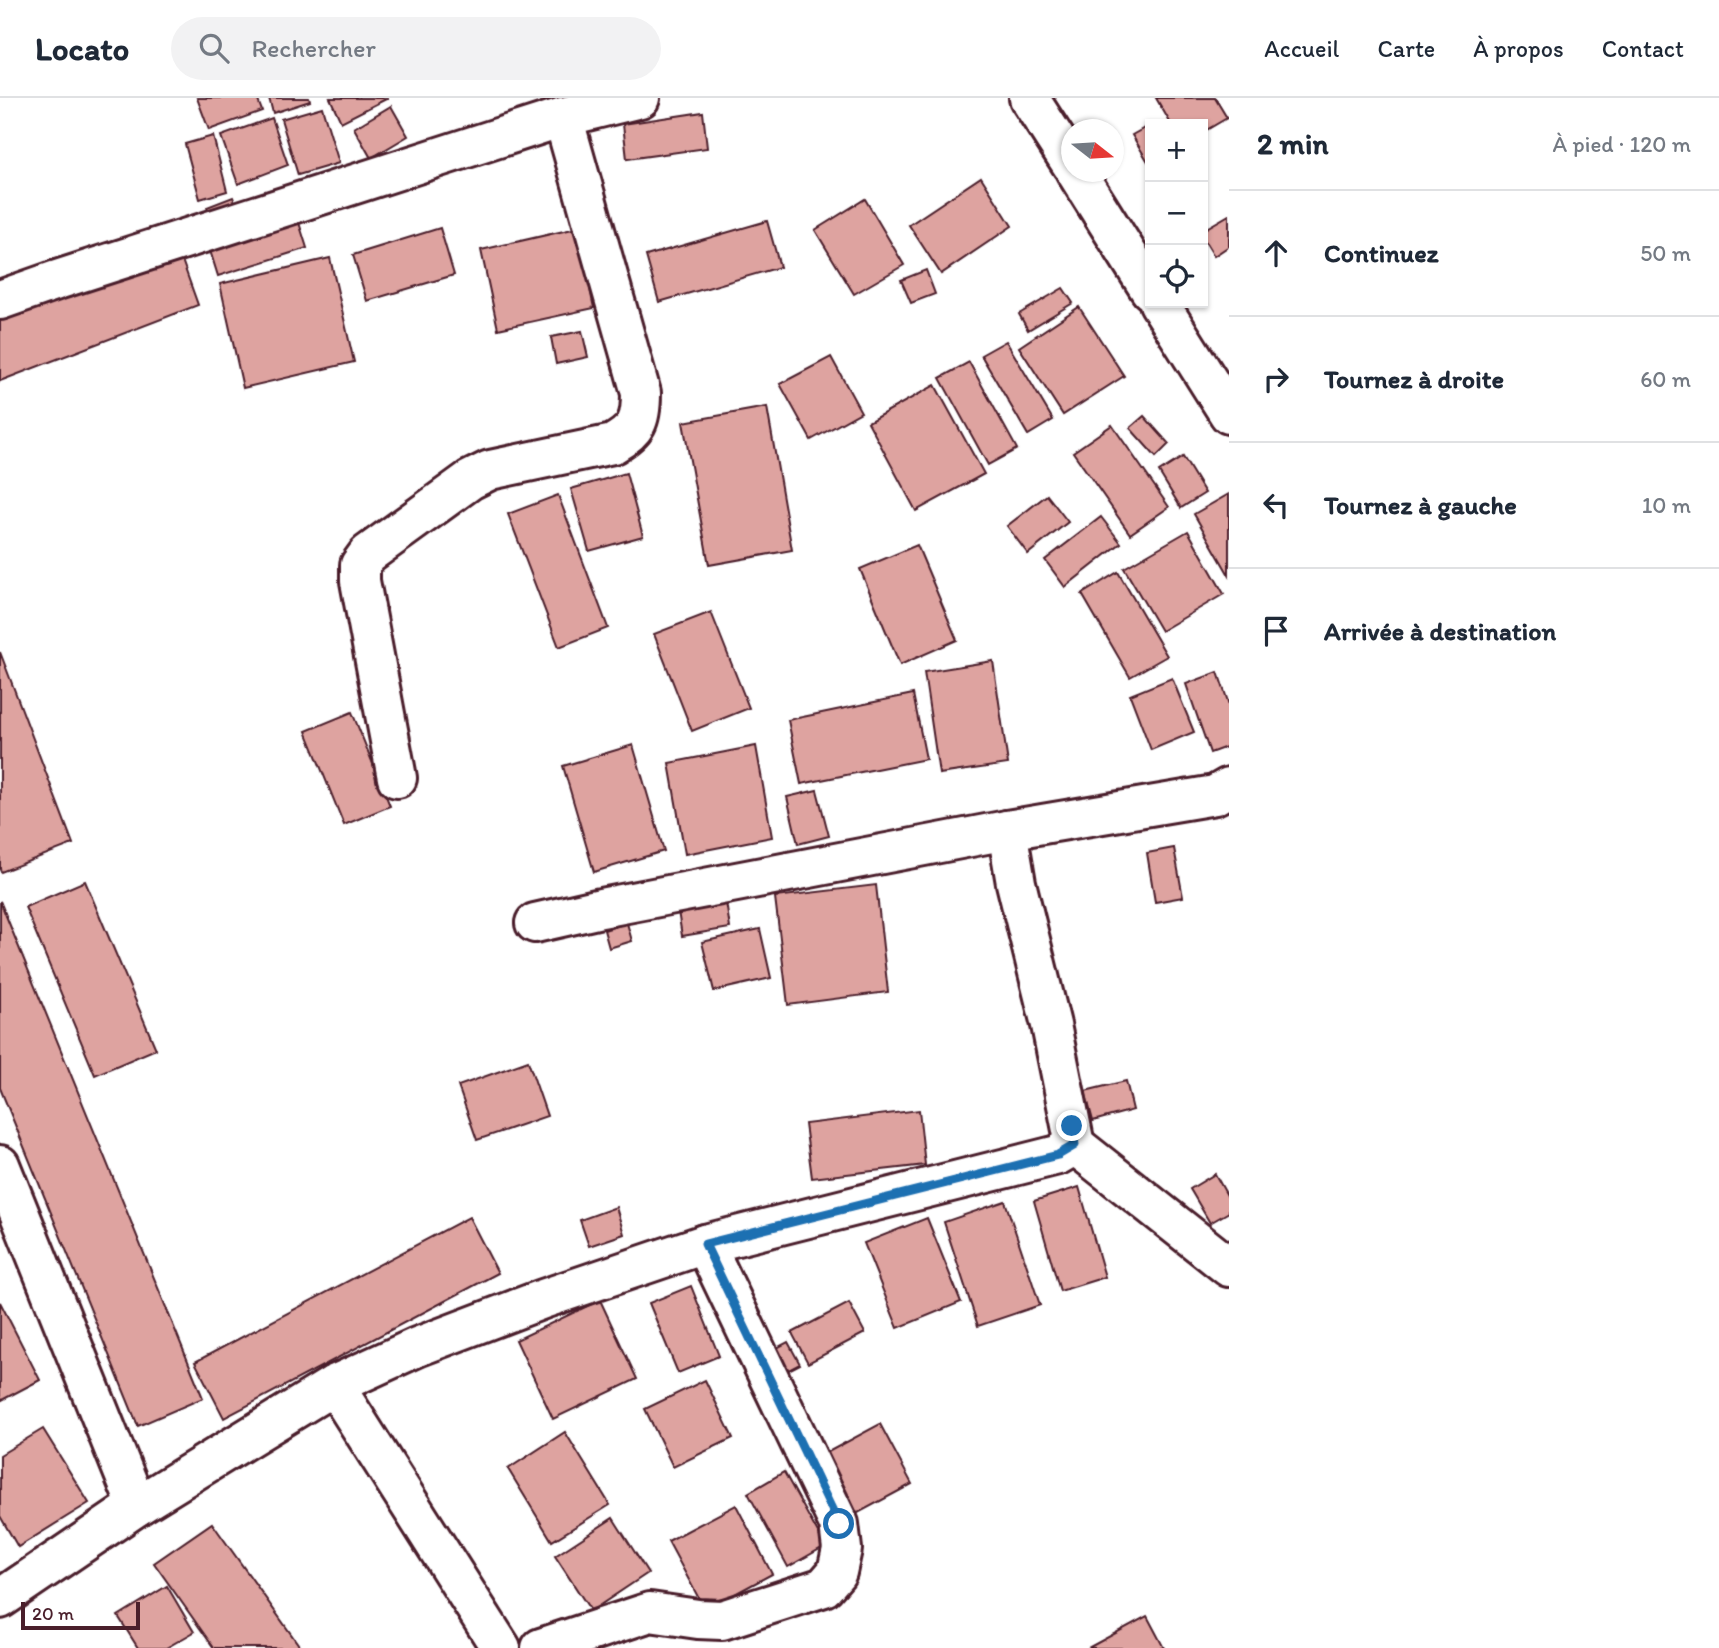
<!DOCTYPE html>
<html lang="fr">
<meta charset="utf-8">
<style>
:root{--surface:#fff;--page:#f2f2f3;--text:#1f2937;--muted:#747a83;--line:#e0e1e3}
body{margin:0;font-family:Itim,sans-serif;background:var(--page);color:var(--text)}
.controls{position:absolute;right:21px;top:21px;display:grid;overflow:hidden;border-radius:0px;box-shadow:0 2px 5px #0004}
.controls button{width:63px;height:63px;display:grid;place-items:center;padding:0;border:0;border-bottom:2px solid var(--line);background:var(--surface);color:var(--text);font:35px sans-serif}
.compass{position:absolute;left:1061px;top:21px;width:63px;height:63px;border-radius:50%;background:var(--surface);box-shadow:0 2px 5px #0004;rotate:107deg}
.scale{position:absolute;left:21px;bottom:18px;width:119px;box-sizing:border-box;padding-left:7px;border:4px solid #4a1f2b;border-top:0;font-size:19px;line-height:24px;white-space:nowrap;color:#4a1f2b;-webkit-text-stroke:5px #fff;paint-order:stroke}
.stop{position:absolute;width:21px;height:21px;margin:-16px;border:5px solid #1f6fb2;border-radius:50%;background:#fff}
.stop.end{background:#1f6fb2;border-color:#fff;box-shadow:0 2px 7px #0008}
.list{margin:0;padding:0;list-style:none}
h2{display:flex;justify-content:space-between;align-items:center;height:91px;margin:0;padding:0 28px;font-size:30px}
h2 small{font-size:23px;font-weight:400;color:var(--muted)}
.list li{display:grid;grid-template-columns:46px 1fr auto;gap:21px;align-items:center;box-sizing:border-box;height:126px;padding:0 28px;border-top:2px solid var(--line)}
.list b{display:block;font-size:26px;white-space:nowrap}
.list em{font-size:23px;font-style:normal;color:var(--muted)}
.icon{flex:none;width:38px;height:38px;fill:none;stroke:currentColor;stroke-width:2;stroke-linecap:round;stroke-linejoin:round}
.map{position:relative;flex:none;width:1229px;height:1550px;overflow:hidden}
header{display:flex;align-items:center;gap:42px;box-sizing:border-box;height:98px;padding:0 35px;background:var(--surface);border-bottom:2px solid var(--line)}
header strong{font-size:33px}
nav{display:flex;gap:38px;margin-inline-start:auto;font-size:24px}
.search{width:490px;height:63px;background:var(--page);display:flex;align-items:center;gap:18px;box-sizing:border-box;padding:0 24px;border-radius:38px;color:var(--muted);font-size:26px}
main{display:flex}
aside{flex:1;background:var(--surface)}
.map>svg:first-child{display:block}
.building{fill:#dea3a0;stroke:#4a1f2b;stroke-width:2}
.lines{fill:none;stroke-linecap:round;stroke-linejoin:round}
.minor-casing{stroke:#4a1f2b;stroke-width:44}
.highway-casing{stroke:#4a1f2b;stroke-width:44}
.minor{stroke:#fff;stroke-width:38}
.highway{stroke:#fff;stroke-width:38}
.route{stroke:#1f6fb2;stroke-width:9}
</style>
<header>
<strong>Locato</strong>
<div class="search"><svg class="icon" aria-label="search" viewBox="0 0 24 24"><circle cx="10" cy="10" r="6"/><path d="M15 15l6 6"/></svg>Rechercher</div>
<nav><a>Accueil</a><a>Carte</a><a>À propos</a><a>Contact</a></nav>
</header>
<main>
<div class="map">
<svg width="1229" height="1550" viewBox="0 0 1229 1550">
<rect width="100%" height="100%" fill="#fff"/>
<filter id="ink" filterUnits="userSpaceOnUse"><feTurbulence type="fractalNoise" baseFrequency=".0143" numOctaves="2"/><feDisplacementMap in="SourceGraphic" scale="14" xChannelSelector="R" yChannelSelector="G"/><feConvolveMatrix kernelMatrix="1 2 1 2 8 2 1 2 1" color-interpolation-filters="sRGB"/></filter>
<g filter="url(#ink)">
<g class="building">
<path d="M197,0H257L262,13L209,32Z"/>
<path d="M269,0H309L310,3L273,15Z"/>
<path d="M330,0H388L341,24Z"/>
<path d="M1156,0H1215L1227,20L1203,34V26H1171Z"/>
<path d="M391,8L408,38L371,60L354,30Z"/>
<path d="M322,9L339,65L298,77L281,21Z"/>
<path d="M703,14L707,50L627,61L623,26Z"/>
<path d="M272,20L288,67L238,86L221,38Z"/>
<path d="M1150,27V67L1132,37Z"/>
<path d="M213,38L227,93L200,101L185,46Z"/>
<path d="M981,79L1012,128L941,176L909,127Z"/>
<path d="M233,99L237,109L211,120L207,109Z"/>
<path d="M865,101L904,167L854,196L815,132Z"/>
<path d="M296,115L307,150L218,178L207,143Z"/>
<path d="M1229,117V148L1214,158L1203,140V132Z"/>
<path d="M767,123L780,169L659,204L646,158Z"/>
<path d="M440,130L454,177L367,203L353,157Z"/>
<path d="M577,130L594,210L498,231L481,152Z"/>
<path d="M178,151L198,207L0,283V219Z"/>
<path d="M330,160L354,264L243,290L220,186Z"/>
<path d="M926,172L935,196L911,205L901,182Z"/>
<path d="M1063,190L1073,205L1028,232L1019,216Z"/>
<path d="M1079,209L1124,278L1063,317L1019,249Z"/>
<path d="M582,233L588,259L556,266L551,239Z"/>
<path d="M1006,243L1053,322L1028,337L981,257Z"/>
<path d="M831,259L861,314L811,342L780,286Z"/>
<path d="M969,264L1017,351L988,367L940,280Z"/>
<path d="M935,287L984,376L916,413L868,324Z"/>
<path d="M767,309L792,452L709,467L683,324Z"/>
<path d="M1144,318L1169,346L1156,359L1130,330Z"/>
<path d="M1112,327L1169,409L1130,436L1073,354Z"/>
<path d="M1183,359L1205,395L1181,410L1159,374Z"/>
<path d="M626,375L643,438L589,453L571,391Z"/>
<path d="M1229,396V477L1194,416Z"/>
<path d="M558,397L608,530L559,549L508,416Z"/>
<path d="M1047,397L1068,424L1028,456L1007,428Z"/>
<path d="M1101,419L1121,445L1065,489L1045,462Z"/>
<path d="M1188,433L1224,496L1161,533L1124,470Z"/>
<path d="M917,447L957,542L900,567L860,471Z"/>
<path d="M1118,474L1167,558L1130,579L1082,496Z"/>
<path d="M711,514L749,610L692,633L654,536Z"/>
<path d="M0,554L73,746L1,774L0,771Z"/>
<path d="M993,563L1008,666L939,676L924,574Z"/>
<path d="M1218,574L1229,607V648L1210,655L1186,586Z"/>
<path d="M1172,580L1194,634L1151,652L1130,597Z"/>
<path d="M913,596L926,661L801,686L788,622Z"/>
<path d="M352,614L390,708L344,727L306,633Z"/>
<path d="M633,647L664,753L594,774L563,668Z"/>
<path d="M756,648L772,739L685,756L669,665Z"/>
<path d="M817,692L829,738L798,746L787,699Z"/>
<path d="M1174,750L1183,799L1155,804L1147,755Z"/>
<path d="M85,783L156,951L95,977L25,809Z"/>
<path d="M876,787L888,894L788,907L775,799Z"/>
<path d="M0,803L203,1300L138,1328L0,990Z"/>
<path d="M726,804L730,830L682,838L678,813Z"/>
<path d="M627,825L632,843L609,850L604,832Z"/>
<path d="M760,831L771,880L714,893L702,844Z"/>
<path d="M528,963L547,1018L477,1042L458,988Z"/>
<path d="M1126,983L1133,1012L1093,1023L1085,993Z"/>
<path d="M919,1012L925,1067L812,1080L805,1026Z"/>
<path d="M1215,1076L1229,1101V1114L1210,1125L1190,1091Z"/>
<path d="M1079,1089L1105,1179L1060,1193L1034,1103Z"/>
<path d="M1005,1103L1040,1207L978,1228L944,1124Z"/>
<path d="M616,1109L624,1136L589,1148L580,1122Z"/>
<path d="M469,1119L498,1175L224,1320L195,1264Z"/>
<path d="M927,1120L961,1204L898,1230L864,1145Z"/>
<path d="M691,1188L719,1258L678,1275L649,1205Z"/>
<path d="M600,1202L637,1281L553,1321L516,1242Z"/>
<path d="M0,1204L40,1282L0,1303Z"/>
<path d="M849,1205L865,1235L808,1265L792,1235Z"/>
<path d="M788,1244L800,1266L781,1276L769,1254Z"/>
<path d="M705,1282L733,1340L673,1369L645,1311Z"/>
<path d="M880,1326L912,1386L847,1421L815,1361Z"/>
<path d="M43,1331L89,1405L18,1449L0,1418V1357Z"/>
<path d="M565,1334L610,1407L552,1443L508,1371Z"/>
<path d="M784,1374L825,1448L788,1469L748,1395Z"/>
<path d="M736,1407L772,1476L705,1512L668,1443Z"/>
<path d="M613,1420L648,1475L591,1513L555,1458Z"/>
<path d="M212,1425L301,1550H214L154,1465Z"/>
<path d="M167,1488L194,1534L166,1550H138L118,1518Z"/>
<path d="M1147,1518L1164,1550H1088Z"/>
</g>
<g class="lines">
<defs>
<g id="minor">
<path d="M0,202L57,182L563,19L640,0"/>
<path d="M397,680L360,483V467L368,456L470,382L490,372L613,346C637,332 641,323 641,295L563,19"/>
<path d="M535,825L601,810L1007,732L1215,697L1229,689"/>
<path d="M1075,1047L1229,1169"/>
<path d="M0,1067L137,1408"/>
<path d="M334,1287L501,1550"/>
<path d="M0,1501L137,1408L334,1287L417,1249L543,1201L705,1146L1058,1057L1075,1047L1051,927L1016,785L1007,732"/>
<path d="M541,1550L650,1514L698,1521L722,1522L824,1489L837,1474L842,1451L839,1426L705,1146"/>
</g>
<g id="highway">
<path d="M1029,0L1072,67"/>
<path d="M1076,74L1150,192"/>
<path d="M1159,205L1229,316"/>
</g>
</defs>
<use href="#minor" class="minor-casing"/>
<use href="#highway" class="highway-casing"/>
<use href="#minor" class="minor"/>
<use href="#highway" class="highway"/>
</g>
</g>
<g class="lines" filter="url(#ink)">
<path class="route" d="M839,1426L705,1146L1058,1057L1075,1047L1072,1028"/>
</g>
</svg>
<div class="controls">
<button>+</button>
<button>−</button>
<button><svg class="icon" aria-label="locate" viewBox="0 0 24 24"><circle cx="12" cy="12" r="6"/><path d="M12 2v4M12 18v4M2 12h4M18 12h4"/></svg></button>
</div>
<svg class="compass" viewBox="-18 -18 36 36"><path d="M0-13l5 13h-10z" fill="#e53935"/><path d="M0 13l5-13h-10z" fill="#747a83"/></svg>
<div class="scale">20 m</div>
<div class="stop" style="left:839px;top:1426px"></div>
<div class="stop end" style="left:1072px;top:1028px"></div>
</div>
<aside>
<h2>2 min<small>À pied · 120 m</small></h2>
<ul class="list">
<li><svg class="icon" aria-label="ahead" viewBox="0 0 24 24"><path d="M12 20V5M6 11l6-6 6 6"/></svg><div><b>Continuez</b></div><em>50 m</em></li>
<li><svg class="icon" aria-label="right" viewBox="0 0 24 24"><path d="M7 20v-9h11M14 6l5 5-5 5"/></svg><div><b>Tournez à droite</b></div><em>60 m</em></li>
<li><svg class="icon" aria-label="left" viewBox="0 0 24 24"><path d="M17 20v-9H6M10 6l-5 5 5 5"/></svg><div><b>Tournez à gauche</b></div><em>10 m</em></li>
<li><svg class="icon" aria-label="arrive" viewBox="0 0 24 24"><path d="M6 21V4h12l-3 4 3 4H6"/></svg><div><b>Arrivée à destination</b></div></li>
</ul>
</aside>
</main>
